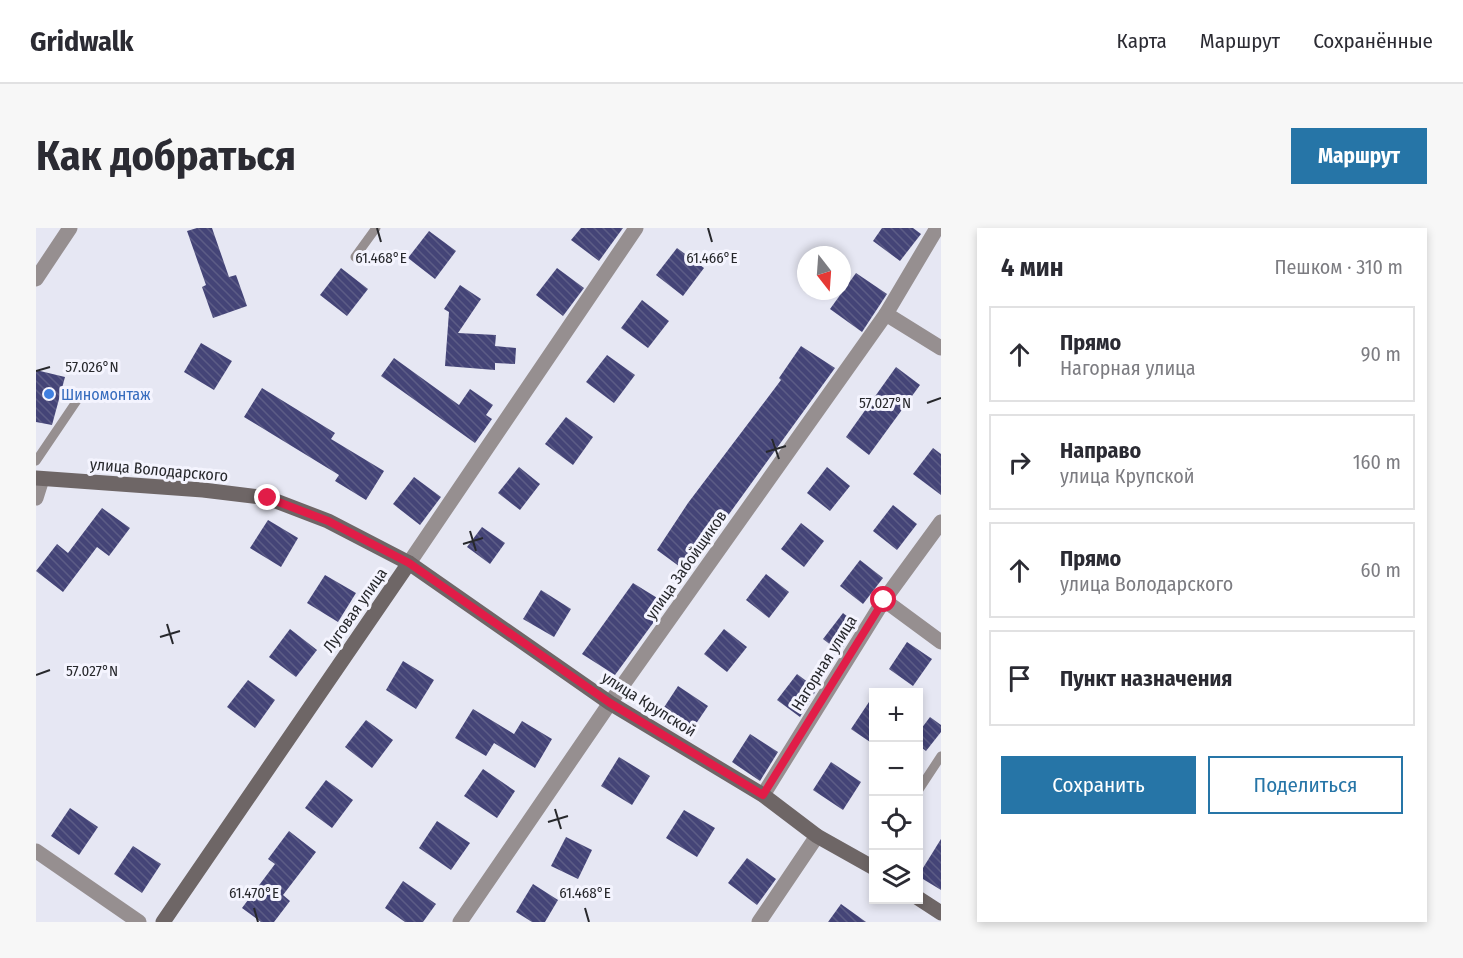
<!DOCTYPE html>
<html lang="ru">
<meta charset="utf-8">
<style>
:root{--surface:#fff;--page:#f7f7f7;--text:#2b2b33;--muted:#7c7c81;--line:#e1e1e2;--accent:#2675a7}
body{margin:0;font-family:"Fira Sans Condensed",sans-serif;background:var(--page);color:var(--text)}
.controls{position:absolute;right:18px;bottom:18px;display:grid;overflow:hidden;border-radius:0px;box-shadow:0 3px 9px #0003}
.controls button{width:54px;height:54px;display:grid;place-items:center;padding:0;border:0;border-bottom:2px solid var(--line);background:var(--surface);color:var(--text);font:30px sans-serif}
.compass{position:absolute;left:761px;top:18px;width:54px;height:54px;border-radius:50%;background:var(--surface);box-shadow:0 3px 9px #0003;rotate:163deg}
.stop{position:absolute;width:18px;height:18px;margin:-14px;border:4px solid #e11d48;border-radius:50%;background:#fff}
.stop.end{background:#e11d48;border-color:#fff;box-shadow:0 2px 6px #0008}
.list{margin:0;padding:0;list-style:none}
h2{display:flex;justify-content:space-between;align-items:center;height:78px;margin:0;padding:0 24px;font-size:26px}
h2 small{font-size:20px;font-weight:400;color:var(--muted)}
.list li{display:grid;grid-template-columns:39px 1fr auto;gap:18px;align-items:center;box-sizing:border-box;height:96px;margin:0 12px 12px;padding:0 12px;border:2px solid var(--line);border-radius:0px}
.list b{display:block;font-size:22px;white-space:nowrap}
.list p{margin:0;font-size:20px;white-space:nowrap;color:var(--muted)}
.list em{font-size:20px;font-style:normal;color:var(--muted)}
.actions{display:flex;gap:12px;padding:18px 24px}
.actions a{flex:1;padding:14px 0;border:2px solid var(--accent);border-radius:0px;text-align:center;font-size:21px;color:var(--accent)}
.actions .main{background:var(--accent);color:#fff}
.icon{flex:none;width:33px;height:33px;fill:none;stroke:currentColor;stroke-width:2;stroke-linecap:round;stroke-linejoin:round}
.map{position:relative;flex:none;width:905px;height:694px;overflow:hidden;border-radius:0px}
header{display:flex;align-items:center;gap:36px;box-sizing:border-box;height:84px;padding:0 30px;background:var(--surface);border-bottom:2px solid var(--line)}
header strong{font-size:28px}
nav{display:flex;gap:33px;margin-inline-start:auto;font-size:21px}
.intro{display:flex;align-items:center;justify-content:space-between;box-sizing:border-box;height:144px;padding:0 36px}
h1{margin:0;font-size:42px}
.button{padding:15px 27px;border-radius:0px;background:var(--accent);color:#fff;font-size:21px;font-weight:700}
main{display:flex;gap:36px;padding:0 36px}
aside{flex:1;background:var(--surface);border-radius:0px;box-shadow:0 3px 9px #0003}
.map>svg:first-child{display:block}
.building{fill:url(#building-back-hatch)}
.lines{fill:none;stroke-linecap:round;stroke-linejoin:round}
.service{stroke:#968f90;stroke-width:9}
.minor{stroke:#968f90;stroke-width:15}
.tertiary{stroke:#968f90;stroke-width:15}
.secondary{stroke:#6e6666;stroke-width:15}
.route{stroke:#e11d48;stroke-width:8}
.ticks{fill:none;stroke:#27282c;stroke-width:2}
.shop-dot{fill:#3f7fe0;stroke:#f4f4fe;stroke-width:2}
.labels{text-anchor:middle;dominant-baseline:central;stroke-width:6;stroke-linejoin:round;paint-order:stroke}
.shop-label{font-size:16px;fill:#366cbe;stroke:#f4f4fe;text-anchor:start}
.street-label{font-size:16px;fill:#27282c;stroke:#f4f4fe}
.ticks-label{font-size:15px;text-anchor:middle;fill:#27282c;stroke:#f4f4fe;stroke-width:6;stroke-linejoin:round;paint-order:stroke}
</style>
<header>
<strong>Gridwalk</strong>
<nav><a>Карта</a><a>Маршрут</a><a>Сохранённые</a></nav>
</header>
<div class="intro"><h1>Как добраться</h1><a class="button">Маршрут</a></div>
<main>
<div class="map">
<svg width="905" height="694" viewBox="0 0 905 694">
<defs>
<pattern id="building-back-hatch" width="6" height="6" patternUnits="userSpaceOnUse" patternTransform="scale(1.5)"><rect width="6" height="6" fill="#447"/><path d="M-1 5l2 2M0 0l6 6M5-1l2 2" fill="none" stroke="#5c5c86"/></pattern>
</defs>
<rect width="100%" height="100%" fill="#e6e7f3"/>
<g class="building">
<path d="M161,0H176L193,49L200,47L211,78L177,90L166,59L170,57L151,3Z"/>
<path d="M545,0H587L563,33L535,12Z"/>
<path d="M846,0H877L885,6L864,33L837,13Z"/>
<path d="M393,3L420,23L399,51L372,30Z"/>
<path d="M641,20L668,40L647,68L620,47Z"/>
<path d="M305,40L332,61L311,88L284,67Z"/>
<path d="M521,40L548,60L527,88L500,67Z"/>
<path d="M820,45L851,66L826,104L794,81Z"/>
<path d="M424,57L445,71L422,105L460,107L459,118L480,120L479,136L459,135V142L409,138L413,84L408,81Z"/>
<path d="M606,72L633,93L612,120L585,100Z"/>
<path d="M165,115L196,133L178,162L148,144Z"/>
<path d="M765,118L799,140L651,344L621,322L652,275L745,152L743,150Z"/>
<path d="M571,127L599,147L578,175L550,154Z"/>
<path d="M358,130L423,177L434,161L457,177L450,187L456,191L439,215L345,148Z"/>
<path d="M860,139L884,157L833,227L810,209Z"/>
<path d="M0,142L29,149L16,197L0,194Z"/>
<path d="M226,160L299,205L295,211L348,243L330,272L299,253L303,247L208,189Z"/>
<path d="M530,189L557,209L537,237L509,216Z"/>
<path d="M897,220L905,226V267L877,246Z"/>
<path d="M483,239L504,256L484,282L462,265Z"/>
<path d="M791,239L814,258L794,283L771,265Z"/>
<path d="M378,249L405,269L384,297L357,276Z"/>
<path d="M857,277L881,296L861,322L837,303Z"/>
<path d="M66,280L94,300L73,328L61,319L27,364L0,343L21,316L32,325Z"/>
<path d="M232,292L262,310L245,339L214,320Z"/>
<path d="M765,295L788,313L768,339L745,321Z"/>
<path d="M446,299L469,315L454,336L431,319Z"/>
<path d="M824,332L847,350L827,376L804,358Z"/>
<path d="M730,346L753,364L733,390L710,372Z"/>
<path d="M289,347L320,365L302,394L271,375Z"/>
<path d="M597,355L631,376L579,447L546,426Z"/>
<path d="M505,362L535,381L518,409L487,391Z"/>
<path d="M807,385L821,396L804,424L787,411Z"/>
<path d="M254,401L281,422L260,449L233,429Z"/>
<path d="M688,401L711,419L691,444L668,426Z"/>
<path d="M871,414L896,431L877,458L853,441Z"/>
<path d="M367,433L398,452L380,481L350,462Z"/>
<path d="M761,446L781,461L764,489L741,472Z"/>
<path d="M212,452L239,472L219,500L191,479Z"/>
<path d="M642,458L672,478L653,506L623,487Z"/>
<path d="M837,468V516L815,501Z"/>
<path d="M437,481L478,506L486,493L516,511L499,540L458,515L450,528L419,510Z"/>
<path d="M894,489L905,497V504L890,523L882,517V505Z"/>
<path d="M330,492L357,512L336,540L309,519Z"/>
<path d="M714,506L742,524L724,553L696,534Z"/>
<path d="M583,529L614,548L596,577L565,558Z"/>
<path d="M795,534L825,554L807,582L777,562Z"/>
<path d="M447,541L479,563L461,590L428,568Z"/>
<path d="M290,552L317,572L296,600L269,580Z"/>
<path d="M34,580L62,599L43,627L15,608Z"/>
<path d="M648,582L679,600L661,629L630,610Z"/>
<path d="M401,593L434,615L415,642L383,620Z"/>
<path d="M253,603L280,624L247,667L254,673L238,694H225L206,680L239,636L232,631Z"/>
<path d="M530,609L556,622L542,651L515,638Z"/>
<path d="M905,611V662L882,648Z"/>
<path d="M97,618L125,636L106,665L78,646Z"/>
<path d="M711,630L740,651L721,677L692,655Z"/>
<path d="M367,653L400,676L387,694H369L349,680Z"/>
<path d="M497,656L522,672L509,694H496L480,684Z"/>
<path d="M805,676L830,694H792Z"/>
</g>
<g class="lines">
<g class="service">
<path d="M319,29L340,0"/>
<path d="M0,233L44,168"/>
<path d="M882,563L905,528"/>
</g>
<g class="minor">
<path d="M850,86L905,120"/>
<path d="M0,270L6,251"/>
<path d="M373,335L600,0"/>
<path d="M848,372L905,414"/>
<path d="M727,567L848,372L905,294"/>
<path d="M0,623L103,694"/>
<path d="M424,694L574,475L850,86L901,0"/>
<path d="M723,694L781,608"/>
</g>
<path class="tertiary" d="M0,51L34,0"/>
<g class="secondary">
<path d="M0,250L167,262L232,270L292,293L373,335L574,475L727,567L781,608L838,640"/>
<path d="M882,670L905,685"/>
<path d="M127,694L373,335"/>
</g>
</g>
<g class="lines">
<path class="route" d="M232,270L292,293L373,335L574,475L727,567L848,372"/>
</g>
<path class="ticks" d="M341,0L345,14M672,0L676,14M0,143L14,139M891,175L905,170M736,211L743,231M730,224L750,218M434,303L440,323M427,316L447,310M131,396L137,416M124,409L144,403M0,447L14,442M519,581L525,601M512,594L532,588M218,680L222,694M549,680L553,694"/>
<circle class="shop-dot" cx="13" cy="166" r="6"/>
<g class="labels">
<g class="shop-label">
<text x="25" y="166">Шиномонтаж</text>
</g>
<g class="street-label">
<text transform="translate(123 242) rotate(5)">улица Володарского</text>
<text transform="translate(650 337) rotate(-55)">улица Забойщиков</text>
<text transform="translate(319 382) rotate(-55)">Луговая улица</text>
<text transform="translate(788 435) rotate(-58)">Нагорная улица</text>
<text transform="translate(613 476) rotate(32)">улица Крупской</text>
</g>
</g>
<g class="ticks-label">
<text x="345" y="35">61.468°E</text>
<text x="676" y="35">61.466°E</text>
<text x="56" y="144">57.026°N</text>
<text x="849" y="180">57.027°N</text>
<text x="56" y="448">57.027°N</text>
<text x="218" y="670">61.470°E</text>
<text x="549" y="670">61.468°E</text>
</g>
</svg>
<div class="controls">
<button>+</button>
<button>−</button>
<button><svg class="icon" aria-label="locate" viewBox="0 0 24 24"><circle cx="12" cy="12" r="6"/><path d="M12 2v4M12 18v4M2 12h4M18 12h4"/></svg></button>
<button><svg class="icon" aria-label="layers" viewBox="0 0 24 24"><path d="M12 4l9 5-9 5-9-5zM3 14l9 5 9-5"/></svg></button>
</div>
<svg class="compass" viewBox="-18 -18 36 36"><path d="M0-13l5 13h-10z" fill="#e53935"/><path d="M0 13l5-13h-10z" fill="#7c7c81"/></svg>
<div class="stop" style="left:848px;top:372px"></div>
<div class="stop end" style="left:232px;top:270px"></div>
</div>
<aside>
<h2>4 мин<small>Пешком · 310 m</small></h2>
<ul class="list">
<li><svg class="icon" aria-label="ahead" viewBox="0 0 24 24"><path d="M12 20V5M6 11l6-6 6 6"/></svg><div><b>Прямо</b><p>Нагорная улица</p></div><em>90 m</em></li>
<li><svg class="icon" aria-label="right" viewBox="0 0 24 24"><path d="M7 20v-9h11M14 6l5 5-5 5"/></svg><div><b>Направо</b><p>улица Крупской</p></div><em>160 m</em></li>
<li><svg class="icon" aria-label="ahead" viewBox="0 0 24 24"><path d="M12 20V5M6 11l6-6 6 6"/></svg><div><b>Прямо</b><p>улица Володарского</p></div><em>60 m</em></li>
<li><svg class="icon" aria-label="arrive" viewBox="0 0 24 24"><path d="M6 21V4h12l-3 4 3 4H6"/></svg><div><b>Пункт назначения</b></div></li>
</ul>
<div class="actions"><a class="main">Сохранить</a><a>Поделиться</a></div>
</aside>
</main>
